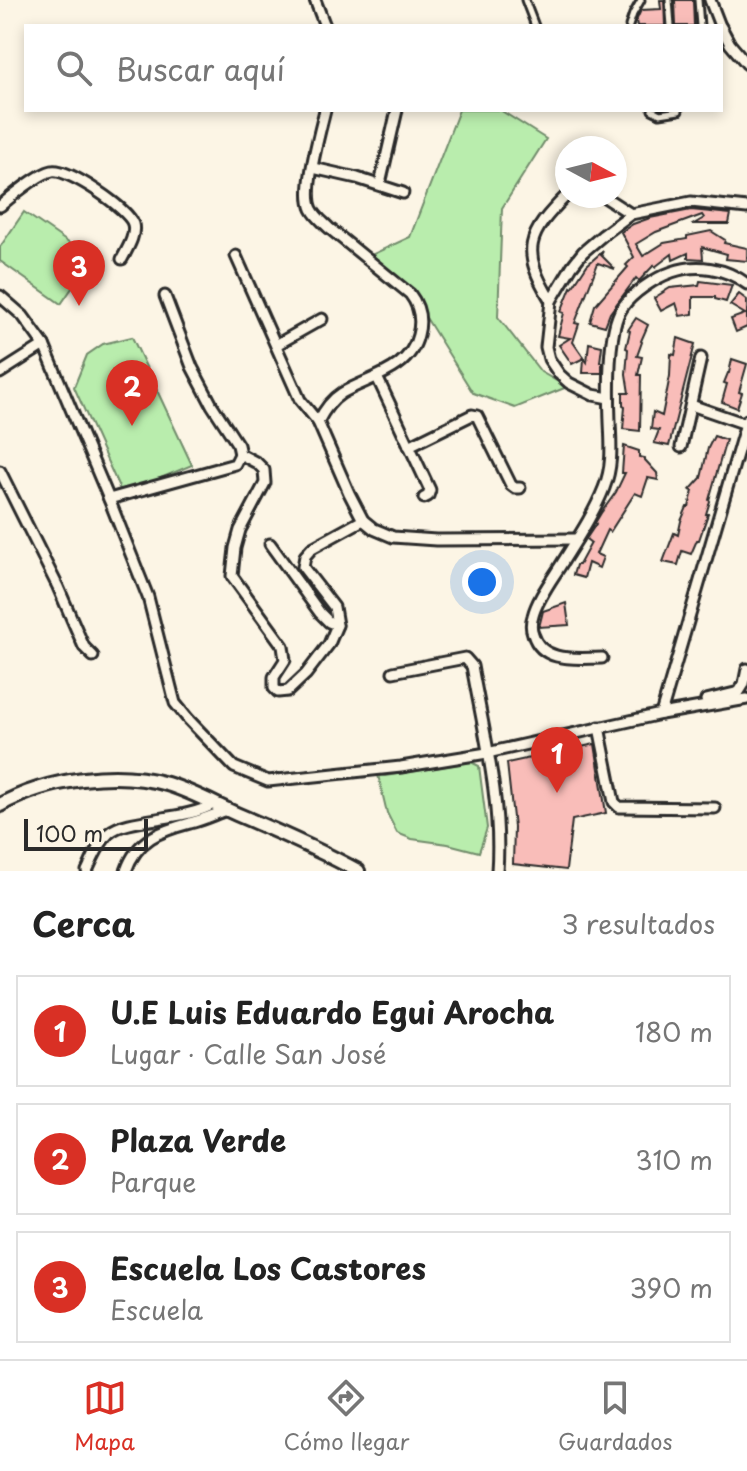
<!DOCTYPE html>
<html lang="es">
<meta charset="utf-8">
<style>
:root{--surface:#fff;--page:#f6f6f6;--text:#222;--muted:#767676;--line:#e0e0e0;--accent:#d93025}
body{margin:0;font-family:"Playpen Sans",sans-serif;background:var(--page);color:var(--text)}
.compass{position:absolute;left:555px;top:136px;width:72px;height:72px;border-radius:50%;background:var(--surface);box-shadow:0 4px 12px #0003;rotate:97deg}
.scale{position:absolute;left:24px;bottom:20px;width:124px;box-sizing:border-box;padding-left:8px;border:4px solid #2b2b2b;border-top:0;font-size:22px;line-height:28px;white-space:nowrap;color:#2b2b2b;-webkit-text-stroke:6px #fcf5e5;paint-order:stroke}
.you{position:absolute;left:482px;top:582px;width:28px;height:28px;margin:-20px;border:6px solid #fff;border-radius:50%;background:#1a73e8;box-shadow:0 0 0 12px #1a73e833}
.badge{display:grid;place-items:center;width:52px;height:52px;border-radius:50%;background:var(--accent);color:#fff;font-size:26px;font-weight:700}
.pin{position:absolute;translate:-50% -66px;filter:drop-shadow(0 2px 4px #0008)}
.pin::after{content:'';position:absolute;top:42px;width:28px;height:24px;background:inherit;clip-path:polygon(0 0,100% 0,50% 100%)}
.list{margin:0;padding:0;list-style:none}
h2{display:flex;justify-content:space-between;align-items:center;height:104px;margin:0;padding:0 32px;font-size:34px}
h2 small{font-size:26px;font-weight:400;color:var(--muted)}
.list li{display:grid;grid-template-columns:52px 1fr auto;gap:24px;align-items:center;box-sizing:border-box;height:112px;margin:0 16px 16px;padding:0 16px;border:2px solid var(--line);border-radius:0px}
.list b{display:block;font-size:30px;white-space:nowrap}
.list p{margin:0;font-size:26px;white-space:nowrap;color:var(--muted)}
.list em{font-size:26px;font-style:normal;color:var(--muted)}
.icon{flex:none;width:44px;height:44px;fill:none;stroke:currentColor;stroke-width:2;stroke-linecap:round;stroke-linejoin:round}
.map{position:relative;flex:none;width:747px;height:871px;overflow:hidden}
.search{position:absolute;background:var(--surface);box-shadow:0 4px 12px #0003;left:24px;right:24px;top:24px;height:88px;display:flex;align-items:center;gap:20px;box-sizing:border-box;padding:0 28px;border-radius:0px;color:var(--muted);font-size:30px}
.sheet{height:488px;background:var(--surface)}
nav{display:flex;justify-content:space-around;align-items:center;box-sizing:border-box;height:112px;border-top:2px solid var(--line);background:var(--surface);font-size:22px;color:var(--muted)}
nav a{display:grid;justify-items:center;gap:4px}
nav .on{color:var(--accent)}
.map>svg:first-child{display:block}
.green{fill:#b9edad;stroke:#728c6c;stroke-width:2}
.building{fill:#f9bdb9;stroke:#2b2b2b;stroke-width:2}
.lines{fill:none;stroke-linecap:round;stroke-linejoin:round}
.service-casing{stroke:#2b2b2b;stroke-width:11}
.minor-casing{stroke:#2b2b2b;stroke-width:15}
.tertiary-casing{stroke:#2b2b2b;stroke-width:18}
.service{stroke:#fcf5e5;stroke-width:5}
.minor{stroke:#fcf5e5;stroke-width:9}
.tertiary{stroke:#fcf5e5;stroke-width:12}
</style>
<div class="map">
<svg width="747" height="871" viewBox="0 0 747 871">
<rect width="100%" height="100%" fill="#fcf5e5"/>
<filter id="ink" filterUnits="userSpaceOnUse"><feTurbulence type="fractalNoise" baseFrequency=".0125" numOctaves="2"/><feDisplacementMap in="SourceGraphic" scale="16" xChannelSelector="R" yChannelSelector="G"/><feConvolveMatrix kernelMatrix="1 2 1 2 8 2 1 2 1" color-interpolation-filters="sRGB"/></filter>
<g filter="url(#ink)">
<g class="green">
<path d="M459,110H500L546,139L502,208L498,317L541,372L567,387L515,408L473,393L425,316L371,255L410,237Z"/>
<path d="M24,212L92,259L61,304L0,261V247Z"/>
<path d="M132,337L192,465L122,494L74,387L87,355L103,344Z"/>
<path d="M471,762L479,766L487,828L479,852L448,844L412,839L397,833L387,813L378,775L385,776Z"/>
</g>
<g class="building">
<path d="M660,0H664L665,26H637L636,21L641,10L661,9Z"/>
<path d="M675,0H693L694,26H676Z"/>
<path d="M691,210L731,214L729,224H694L704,218L702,215L656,232L636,244L643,256L664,243L687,239V236L711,231L725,240L724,243L747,248V261L726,259L727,254L702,247L703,259L688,258V253L673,260L672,254L655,267L654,265L639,281L636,278L610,313L605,326L590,322L595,305L628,267L626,265L634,257L621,232L633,224L650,218Z"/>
<path d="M603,251L601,255L615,269L598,263L575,323L579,324L573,342L584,358L572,364L559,345L570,338L558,336L564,313L561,312L571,287L572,288L587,265Z"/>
<path d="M700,281L732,285L726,302L715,299V297H693V314L680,316L676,303L661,311L654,298L670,288L699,285Z"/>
<path d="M739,294L747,300V327L736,332L731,319L745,314L730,305Z"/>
<path d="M636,318L648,325L641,341L642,342L637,356L642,357L638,375H641L640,431L623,429L625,407L623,406V393H629L626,374L628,349L626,348L630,331L628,330Z"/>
<path d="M678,338L695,344L669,446L654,443L659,430L651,429L653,412L662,416L670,376L671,354L675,355Z"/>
<path d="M589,343L602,346L600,362H602V373H583L584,358L587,362Z"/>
<path d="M732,359L747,364L739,392L742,393L737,408L722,402L727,384L724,383L728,373H729Z"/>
<path d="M714,436L726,440L709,500L710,501L706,514H708L699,540H697L691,554L682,551L678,565L663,562L674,533L678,535L681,521L687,507H689L693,491L690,490L701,478L708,448Z"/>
<path d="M624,446L639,451V457L645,458V460L657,473L658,480L648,478L642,496L635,493L610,532L607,530L596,554L603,557L599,568L588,563L584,578L573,575L576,565H579L591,543L586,539L596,524L595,523L601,513L616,492L625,473H622Z"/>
<path d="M566,603L569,625L539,627L543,611Z"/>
<path d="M595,744L606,813L572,820L566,870L513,864L514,827L507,763Z"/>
</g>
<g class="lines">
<defs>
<g id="service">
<path d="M525,0L535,26"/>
<path d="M669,0L671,26"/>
<path d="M698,0L700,26"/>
<path d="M629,26L633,14L641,0"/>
<path d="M652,110L660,114L679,111"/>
</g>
<g id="minor">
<path d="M315,0L325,26"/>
<path d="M710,0L720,26"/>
<path d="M721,27L730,44L747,64"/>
<path d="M313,168L357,178L403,193"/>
<path d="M380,184L397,110"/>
<path d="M603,196L631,214"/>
<path d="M0,206C12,196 38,174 52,171C68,168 129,209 133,224C136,236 127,249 122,259"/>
<path d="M236,256L300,400L318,422L349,493L363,520L374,529L393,537L436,540L577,539"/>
<path d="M0,296L23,316L44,345L109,499L148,597L175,703L188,719L234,767L268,781L401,767L487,753L661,714L747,699"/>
<path d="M165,296L192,367L212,405L238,445L240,454"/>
<path d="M551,301C520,250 527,235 567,195"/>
<path d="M276,345L322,319"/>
<path d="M0,373L44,345"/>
<path d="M377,377L430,490L428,496L424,498"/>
<path d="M609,398L593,395L569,383L559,374L549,359L546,347L551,301L572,266L583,252L603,235L631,214L691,202L747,208"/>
<path d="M691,405L746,424"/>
<path d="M318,422C324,410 331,400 342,393C369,377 410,371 418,335C422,320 420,307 410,294L329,228C323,222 316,217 312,209C303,190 320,132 325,110"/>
<path d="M409,446L472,415L477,416L511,485L515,488H520"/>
<path d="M681,447L701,358"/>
<path d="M240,454L257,463L264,470L265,483L240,530L235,548L232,576L283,646L285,660L274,677V688L278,692L288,691L306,674L329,644L337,625L334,607L303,567L305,556L312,548L363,520"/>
<path d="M0,471L58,587L84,647L93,656"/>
<path d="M109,499L235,464L240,454"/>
<path d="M270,544L320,613L329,622L337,625"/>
<path d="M602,658C578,658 542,664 533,634C531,629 531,622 533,616C537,600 550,582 559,568C575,542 593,516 604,488C613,466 611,445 610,422C609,394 607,330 622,308C632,293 655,278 672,272C697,263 726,268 747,284"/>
<path d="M393,672L465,658L472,666C484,734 502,802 497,871"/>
<path d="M706,700L739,692L744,684L747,669"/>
<path d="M661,714L747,420"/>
<path d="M599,727L614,802L619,807L715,808"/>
<path d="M87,871C93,858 99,843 109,833C126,817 187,821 213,804"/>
<path d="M126,871C137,839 160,831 190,823C203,820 215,814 227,810"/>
</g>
<path id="tertiary" d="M0,805C47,779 116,769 167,784C191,791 218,806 241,816C281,833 320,850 358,871"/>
</defs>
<use href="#service" class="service-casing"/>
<use href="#minor" class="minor-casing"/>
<use href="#tertiary" class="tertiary-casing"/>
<use href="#service" class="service"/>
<use href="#minor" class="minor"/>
<use href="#tertiary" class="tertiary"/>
</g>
</g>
</svg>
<svg class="compass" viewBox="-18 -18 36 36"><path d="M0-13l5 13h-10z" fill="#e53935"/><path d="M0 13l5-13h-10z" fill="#767676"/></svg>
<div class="scale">100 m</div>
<div class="you"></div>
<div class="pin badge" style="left:557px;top:793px">1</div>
<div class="pin badge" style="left:132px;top:426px">2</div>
<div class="pin badge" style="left:79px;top:306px">3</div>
<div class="search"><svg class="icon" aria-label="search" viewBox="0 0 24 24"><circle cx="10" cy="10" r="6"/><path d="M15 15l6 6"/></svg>Buscar aquí</div>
</div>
<section class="sheet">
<h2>Cerca<small>3 resultados</small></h2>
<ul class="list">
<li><span class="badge">1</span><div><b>U.E Luis Eduardo Egui Arocha</b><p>Lugar · Calle San José</p></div><em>180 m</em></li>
<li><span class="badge">2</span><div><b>Plaza Verde</b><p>Parque</p></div><em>310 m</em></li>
<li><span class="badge">3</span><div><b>Escuela Los Castores</b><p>Escuela</p></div><em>390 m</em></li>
</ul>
</section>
<nav>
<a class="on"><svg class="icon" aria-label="map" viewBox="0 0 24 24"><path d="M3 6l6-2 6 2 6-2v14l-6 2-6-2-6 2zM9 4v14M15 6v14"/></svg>Mapa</a>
<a><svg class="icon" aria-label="directions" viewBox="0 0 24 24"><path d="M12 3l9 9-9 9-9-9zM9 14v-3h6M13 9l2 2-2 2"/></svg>Cómo llegar</a>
<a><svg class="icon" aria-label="saved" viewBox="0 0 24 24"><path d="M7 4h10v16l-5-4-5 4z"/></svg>Guardados</a>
</nav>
